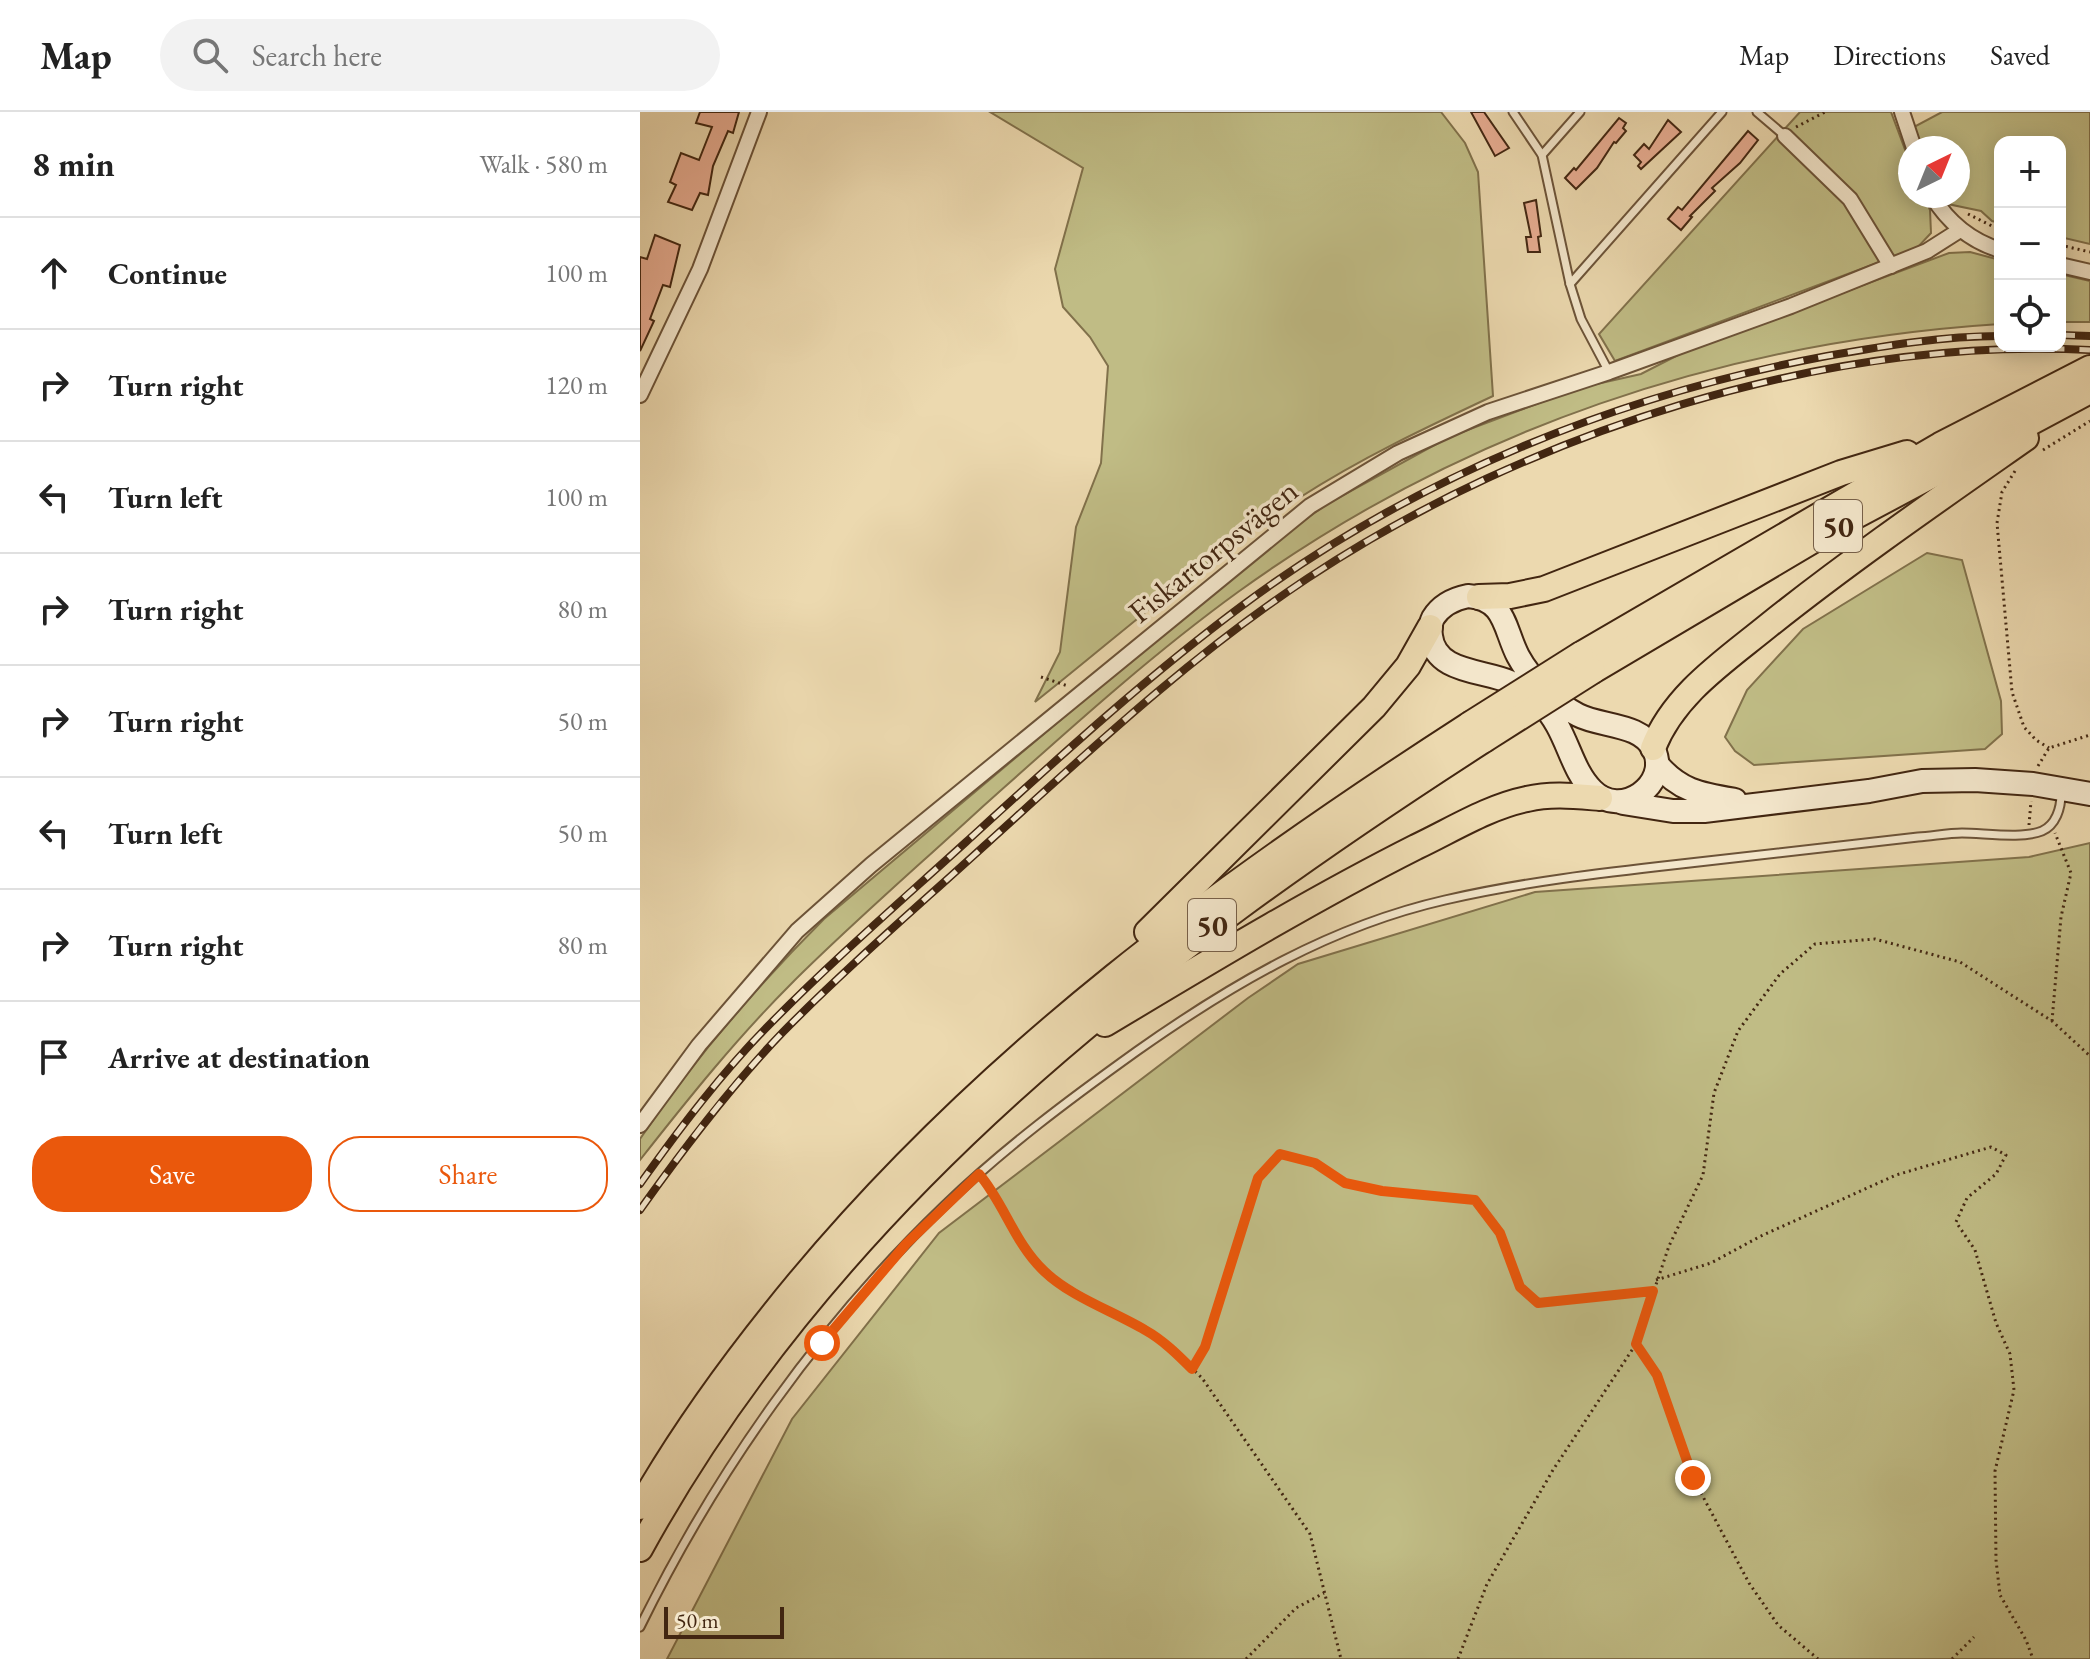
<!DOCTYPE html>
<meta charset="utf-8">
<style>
:root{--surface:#fff;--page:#f2f2f2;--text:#222;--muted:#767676;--line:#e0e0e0;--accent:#ea580c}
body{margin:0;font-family:"EB Garamond",serif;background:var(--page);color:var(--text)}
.controls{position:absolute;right:24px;top:24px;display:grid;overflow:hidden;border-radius:16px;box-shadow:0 4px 20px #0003}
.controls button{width:72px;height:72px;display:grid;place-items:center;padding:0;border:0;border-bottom:2px solid var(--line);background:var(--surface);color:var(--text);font:40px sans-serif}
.compass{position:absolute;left:1258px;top:24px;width:72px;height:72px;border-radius:50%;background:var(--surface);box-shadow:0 4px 20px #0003;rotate:43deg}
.scale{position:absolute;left:24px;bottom:20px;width:120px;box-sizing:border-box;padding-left:8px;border:4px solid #422611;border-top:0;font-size:22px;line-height:28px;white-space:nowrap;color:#422611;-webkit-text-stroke:6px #f3e6cb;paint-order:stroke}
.stop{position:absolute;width:24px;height:24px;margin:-18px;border:6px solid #ea580c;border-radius:50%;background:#fff}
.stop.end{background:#ea580c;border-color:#fff;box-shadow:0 2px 8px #0008}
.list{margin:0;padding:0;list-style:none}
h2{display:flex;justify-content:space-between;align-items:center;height:104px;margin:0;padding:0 32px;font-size:34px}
h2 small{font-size:26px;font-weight:400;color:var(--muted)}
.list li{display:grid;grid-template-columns:52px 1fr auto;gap:24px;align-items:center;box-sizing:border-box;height:112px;padding:0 32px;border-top:2px solid var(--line)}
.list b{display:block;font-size:30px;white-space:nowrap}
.list em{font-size:26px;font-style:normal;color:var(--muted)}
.actions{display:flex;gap:16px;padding:24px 32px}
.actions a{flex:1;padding:18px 0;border:2px solid var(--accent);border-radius:32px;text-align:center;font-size:28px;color:var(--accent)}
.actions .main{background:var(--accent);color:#fff}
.icon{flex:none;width:44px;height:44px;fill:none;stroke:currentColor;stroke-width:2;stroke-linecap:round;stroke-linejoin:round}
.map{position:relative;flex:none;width:1450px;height:1547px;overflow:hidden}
header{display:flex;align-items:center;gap:48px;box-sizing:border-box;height:112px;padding:0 40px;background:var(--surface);border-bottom:2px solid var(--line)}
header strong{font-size:38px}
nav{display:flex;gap:44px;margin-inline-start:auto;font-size:28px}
.search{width:560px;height:72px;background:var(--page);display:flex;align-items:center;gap:20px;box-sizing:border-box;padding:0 28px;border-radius:44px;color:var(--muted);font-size:30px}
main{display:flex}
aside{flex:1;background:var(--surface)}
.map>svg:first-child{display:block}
.green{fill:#c0bc85;stroke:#81714b;stroke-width:2}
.building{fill:#e8ad92;stroke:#422611;stroke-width:2}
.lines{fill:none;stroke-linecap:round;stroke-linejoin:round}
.service-casing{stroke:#6c5338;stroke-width:11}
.minor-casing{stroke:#6c5338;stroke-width:18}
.secondary-casing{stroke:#422611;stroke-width:26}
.trunk-casing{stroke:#422611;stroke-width:28}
.path{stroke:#422611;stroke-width:3;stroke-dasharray:2 4;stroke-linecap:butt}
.service{stroke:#f3e6cb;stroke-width:7}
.minor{stroke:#f3e6cb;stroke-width:14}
.secondary{stroke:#f3e6cb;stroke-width:22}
.trunk{stroke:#ecd9af;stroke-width:24}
.rail-casing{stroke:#422611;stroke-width:8}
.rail{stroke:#f3e6cb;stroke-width:5;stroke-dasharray:15;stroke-linecap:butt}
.trunk-bridge-casing{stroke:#422611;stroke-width:28;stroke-linecap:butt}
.trunk-bridge{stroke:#ecd9af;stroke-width:24}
.route{stroke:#ea580c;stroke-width:10}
.labels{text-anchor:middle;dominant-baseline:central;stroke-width:7;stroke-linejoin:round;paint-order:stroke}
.shield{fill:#f3e6cb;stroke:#776049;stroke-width:2}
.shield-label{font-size:30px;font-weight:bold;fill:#422611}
.street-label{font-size:32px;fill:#422611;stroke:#f3e6cb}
</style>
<header>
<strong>Map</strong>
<div class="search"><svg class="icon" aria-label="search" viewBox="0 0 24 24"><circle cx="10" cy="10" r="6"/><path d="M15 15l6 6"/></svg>Search here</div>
<nav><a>Map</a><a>Directions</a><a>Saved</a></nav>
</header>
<main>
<aside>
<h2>8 min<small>Walk · 580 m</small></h2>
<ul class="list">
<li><svg class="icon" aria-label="ahead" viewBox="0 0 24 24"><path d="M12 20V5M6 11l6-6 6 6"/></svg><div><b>Continue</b></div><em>100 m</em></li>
<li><svg class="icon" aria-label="right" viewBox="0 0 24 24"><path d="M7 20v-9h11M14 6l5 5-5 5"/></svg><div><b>Turn right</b></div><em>120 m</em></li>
<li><svg class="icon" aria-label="left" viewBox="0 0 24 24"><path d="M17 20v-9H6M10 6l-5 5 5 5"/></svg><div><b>Turn left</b></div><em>100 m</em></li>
<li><svg class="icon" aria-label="right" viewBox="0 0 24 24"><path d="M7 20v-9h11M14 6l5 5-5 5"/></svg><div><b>Turn right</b></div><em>80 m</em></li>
<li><svg class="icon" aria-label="right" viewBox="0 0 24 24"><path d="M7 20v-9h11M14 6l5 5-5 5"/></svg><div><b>Turn right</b></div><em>50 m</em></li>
<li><svg class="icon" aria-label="left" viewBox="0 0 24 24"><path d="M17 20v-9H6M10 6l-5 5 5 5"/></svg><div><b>Turn left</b></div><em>50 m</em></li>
<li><svg class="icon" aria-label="right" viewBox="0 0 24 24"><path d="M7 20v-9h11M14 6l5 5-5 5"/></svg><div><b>Turn right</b></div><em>80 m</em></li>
<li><svg class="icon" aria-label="arrive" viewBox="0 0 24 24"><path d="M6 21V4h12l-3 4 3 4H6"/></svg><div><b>Arrive at destination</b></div></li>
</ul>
<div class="actions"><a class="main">Save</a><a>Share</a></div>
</aside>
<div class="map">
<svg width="1450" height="1547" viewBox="0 0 1450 1547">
<rect width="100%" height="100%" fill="#ecd9af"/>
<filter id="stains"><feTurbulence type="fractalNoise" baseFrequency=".0025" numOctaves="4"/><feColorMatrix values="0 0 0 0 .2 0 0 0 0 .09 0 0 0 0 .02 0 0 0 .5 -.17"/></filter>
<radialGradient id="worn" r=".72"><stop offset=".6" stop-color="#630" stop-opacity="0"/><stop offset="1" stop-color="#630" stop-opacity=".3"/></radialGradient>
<g class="green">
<path d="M350,0H801L825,31L838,60L853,284C787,315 721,346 659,386C566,446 482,521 395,590L420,540L436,415L461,351L468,254L450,225L423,195L415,157L443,56Z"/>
<path d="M1160,0H1251L1270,51V84H1284L1290,98L1291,121L1277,136L975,249L959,222Z"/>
<path d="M1302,0H1450V132L1420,125V30H1360V111L1352,109L1341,99L1303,91L1299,84H1318V36H1279L1272,16Z"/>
<path d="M1330,140L1360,148V212C1083,230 824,317 598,480C507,546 423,623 339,698C276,756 211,812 151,872C96,927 48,987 0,1048V1027C54,947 116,875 184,807L620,440L687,392L809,325L939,276L1001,262L1042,241L1309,141Z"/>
<path d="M1420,162L1450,169V210H1420Z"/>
<path d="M1287,441L1322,448L1361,589L1362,622L1345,637L1114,653L1095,639L1085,625L1107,578L1163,517Z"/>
<path d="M1450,731V1547H27L152,1307L299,1121L608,886L658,852L895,780L1389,745Z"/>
</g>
<g class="building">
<path d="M60,0H99L93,21L88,19L73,54L68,83L60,81L52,98L28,90L36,73L30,70L41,41L59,48L72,15L56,11Z"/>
<path d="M831,0H844L869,36L855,44Z"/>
<path d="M979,6L986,11L983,16L986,19L976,31L974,30L957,56L936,77L925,66L934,56L936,58Z"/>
<path d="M1028,8L1041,20L1001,57L998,54L1001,50L994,43L1004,32L1009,37Z"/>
<path d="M1108,19L1118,28L1100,51L1072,76L1075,79L1050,104L1052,105L1041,118L1028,107L1038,95L1042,98Z"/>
<path d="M896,88L901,124L898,125L900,140H888L886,125H891L884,91Z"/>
<path d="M15,123L40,133L30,175L23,173L10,207L14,209L0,239V145L7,147Z"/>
</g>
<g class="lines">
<defs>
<g id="service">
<path d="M873,0L902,43L930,172L941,207L969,260"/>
<path d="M1117,0L1145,24"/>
<path d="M902,43L940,0"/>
<path d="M930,172L1082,0"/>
<path d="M0,1515C76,1360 179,1214 304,1094C364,1036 430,987 497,939C592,872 691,814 805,788C883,770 961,761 1041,752C1120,743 1199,734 1278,725C1293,724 1308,721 1322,721C1344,721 1383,727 1402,719C1416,713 1421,696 1421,682"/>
</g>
<g id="minor">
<path d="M1262,0L1274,36"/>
<path d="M1145,24L1210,87L1251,154"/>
<path d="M1292,84C1308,110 1331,129 1360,138"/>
<path d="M1420,153L1450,160"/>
<path d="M0,283L60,157L119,0"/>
<path d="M0,1013L59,933L157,819L231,753L670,394L758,341L848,300L969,260L1151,194L1287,139L1320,118"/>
</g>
<g id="secondary">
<path d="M828,484C866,487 864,517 878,544C885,557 894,568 904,577C914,587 926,597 938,603C961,615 1001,611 1014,638C1030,672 981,708 952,678C929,655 928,618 900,590C891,582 881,574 870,570C843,558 795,561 791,524C790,517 790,512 793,506C801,493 813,487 828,484Z"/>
<path d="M1017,652C1040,679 1060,682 1095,688"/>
<path d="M983,691L1033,699H1064L1229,679L1282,669L1335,668L1393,672L1450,682"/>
</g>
<g id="trunk">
<path d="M839,485L870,484L904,477L1201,361L1267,341"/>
<path d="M941,542L1300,333L1450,256"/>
<path d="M953,559L1201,412L1450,279"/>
<path d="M1013,636C1034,582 1085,549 1129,513C1212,447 1299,387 1386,326"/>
<path d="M507,820L734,595L768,554L790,515"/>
<path d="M465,912C567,851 669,789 776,735C812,718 848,695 887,687C911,681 936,684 960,686"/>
<path d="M0,1395C46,1314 101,1240 160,1169C350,941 582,772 830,612"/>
<path d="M0,1437C193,1085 513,841 844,628"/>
</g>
</defs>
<use href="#service" class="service-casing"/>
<use href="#minor" class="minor-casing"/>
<use href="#secondary" class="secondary-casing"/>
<use href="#trunk" class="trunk-casing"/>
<g class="path">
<path d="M1156,15L1185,0"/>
<path d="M1328,102L1360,118"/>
<path d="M1420,133L1450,140"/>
<path d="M1403,338L1450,309"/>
<path d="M1375,359L1362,380L1357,411L1372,580L1384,615L1396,628L1409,636"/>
<path d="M401,565L428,574"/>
<path d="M1398,654L1409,636L1450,623"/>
<path d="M1389,713L1391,689"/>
<path d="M1412,909L1421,805L1431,761L1415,721"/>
<path d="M346,1071L381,1130L405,1161L508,1220L532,1237L562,1266L670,1422L701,1547"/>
<path d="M1016,1168L1071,1151L1121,1124L1256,1063L1351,1035L1366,1043L1356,1062L1327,1086L1316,1110L1335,1138L1356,1211L1370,1242L1374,1278L1355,1359L1356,1448L1360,1483L1386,1528L1393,1547"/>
<path d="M997,1233L1017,1263L1053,1366L1109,1471L1138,1513L1178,1547"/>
<path d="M552,1257L565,1235L618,1066L640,1042L675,1051L705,1071L742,1079L835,1088L860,1121L880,1175L898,1191L1013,1179"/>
<path d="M606,1547L656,1496L684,1481"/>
<path d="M818,1547L847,1472L913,1358L996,1232L1029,1134L1063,1063L1074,981L1098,919L1140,862L1175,832L1235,827L1320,850L1412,909L1450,944"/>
<path d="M1312,1547L1334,1525"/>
</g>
<use href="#service" class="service"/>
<use href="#minor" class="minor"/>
<use href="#secondary" class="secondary"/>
<use href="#trunk" class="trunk"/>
<defs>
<g id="rail">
<path d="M1420,223L1450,224"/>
<path d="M0,1072C40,1016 82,960 131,911C193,848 260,790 326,730C416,648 505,566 603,493C775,365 978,283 1187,244C1244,234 1302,224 1360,224"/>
<path d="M0,1098C44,1036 90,975 143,920C207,855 276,796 343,735C448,640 550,544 668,466C889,320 1183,225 1450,238"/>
</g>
</defs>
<use href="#rail" class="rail-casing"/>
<use href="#rail" class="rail"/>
<defs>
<g id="trunk-bridge">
<path d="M830,612L941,542"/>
<path d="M844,628L953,559"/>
</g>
</defs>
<use href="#trunk-bridge" class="trunk-bridge-casing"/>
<use href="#trunk-bridge" class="trunk-bridge"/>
</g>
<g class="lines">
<path class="route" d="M182,1231L266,1132L339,1062C364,1091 375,1132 404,1159C431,1185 473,1199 505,1218C523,1228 538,1243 552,1257L565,1235L618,1066L640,1042L675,1051L705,1071L742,1079L835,1088L860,1121L880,1175L898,1191L1013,1179L996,1232L1017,1263L1053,1366"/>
</g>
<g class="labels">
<g class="shield">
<rect x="1174" y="388" width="48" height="52" rx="6"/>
<rect x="548" y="787" width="48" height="52" rx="6"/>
</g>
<g class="shield-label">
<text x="1198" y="414">50</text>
<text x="572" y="813">50</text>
</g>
<g class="street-label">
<text transform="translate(573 439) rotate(-39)">Fiskartorpsvägen</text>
</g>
</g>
<rect width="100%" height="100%" filter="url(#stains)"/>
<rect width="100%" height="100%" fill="url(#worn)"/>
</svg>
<div class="controls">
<button>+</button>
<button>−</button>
<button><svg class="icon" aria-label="locate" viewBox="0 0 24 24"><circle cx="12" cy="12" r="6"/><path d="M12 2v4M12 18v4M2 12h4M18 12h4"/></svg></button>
</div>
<svg class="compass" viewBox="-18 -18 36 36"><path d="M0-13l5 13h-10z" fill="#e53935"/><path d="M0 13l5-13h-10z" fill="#767676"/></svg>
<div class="scale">50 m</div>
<div class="stop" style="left:182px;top:1231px"></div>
<div class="stop end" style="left:1053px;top:1366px"></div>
</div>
</main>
